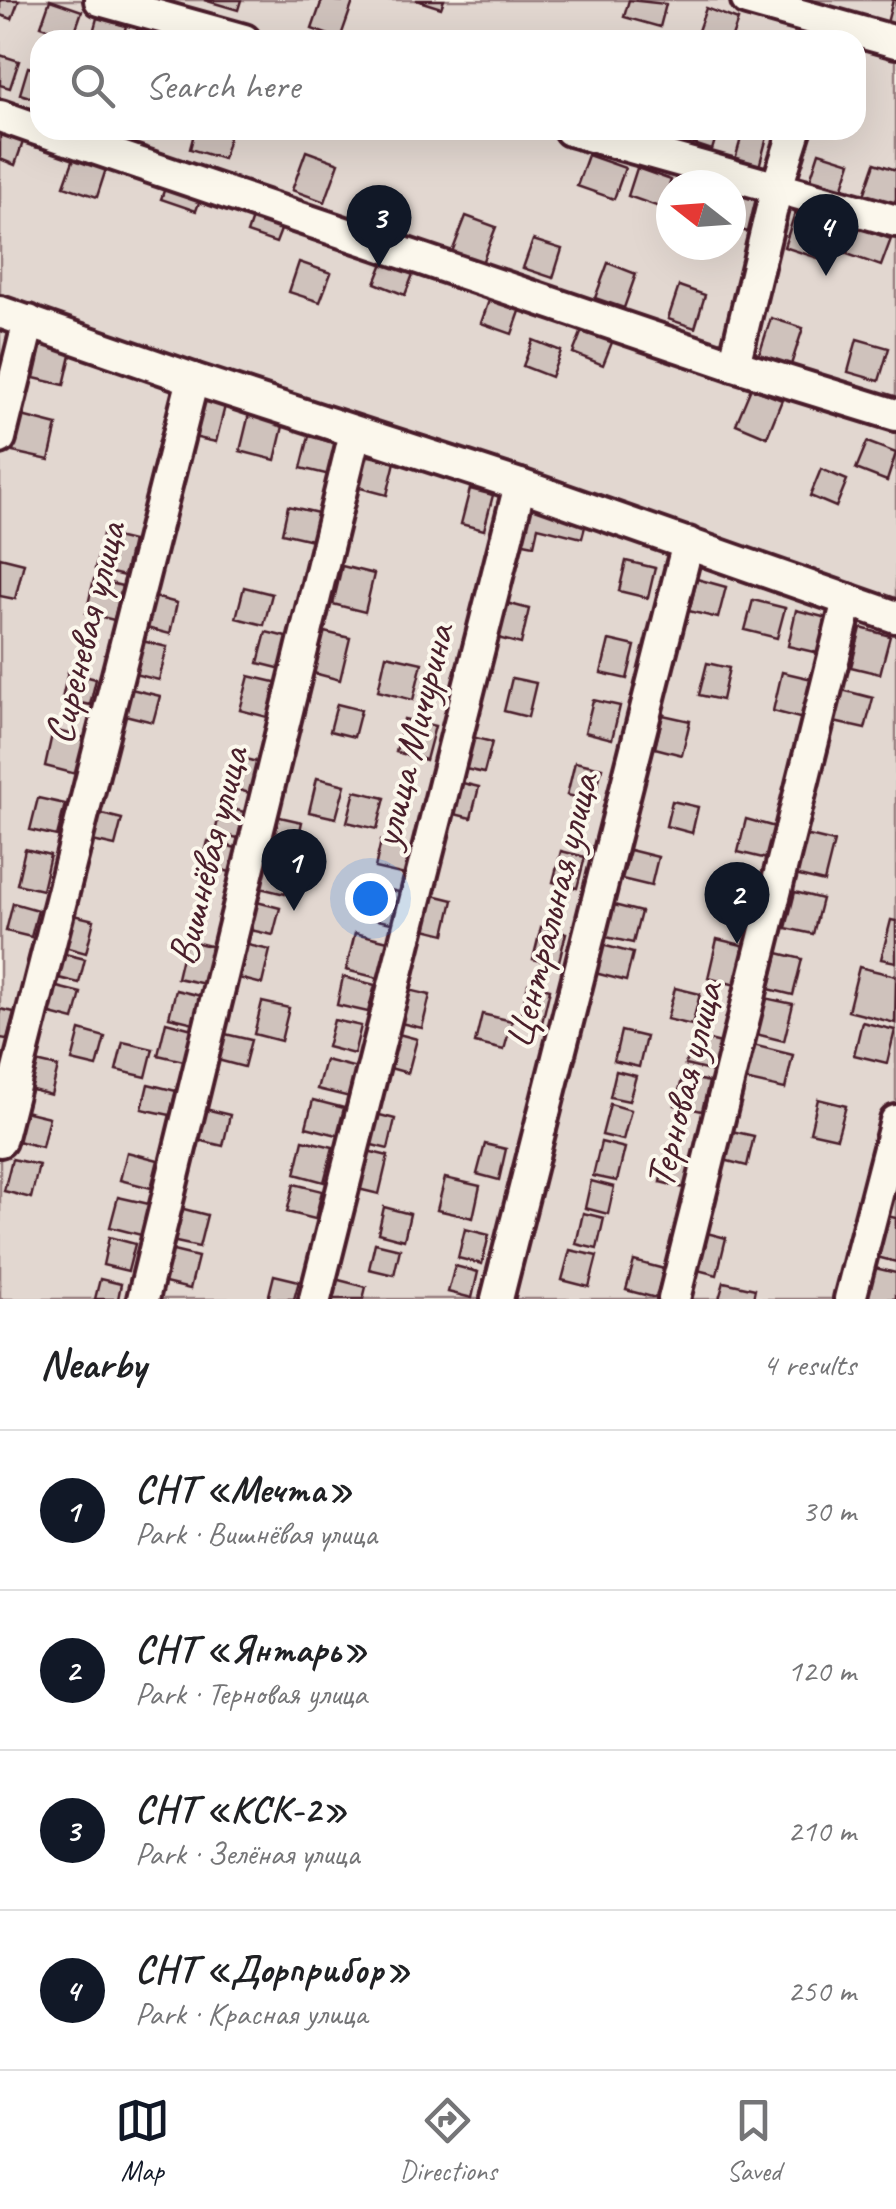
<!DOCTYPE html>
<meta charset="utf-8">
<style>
:root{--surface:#fff;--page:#f2f2f2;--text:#202124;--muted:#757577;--line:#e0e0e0;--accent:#111827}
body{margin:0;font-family:Caveat,sans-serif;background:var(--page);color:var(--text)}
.compass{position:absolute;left:656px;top:170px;width:90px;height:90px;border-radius:50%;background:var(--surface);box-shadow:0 10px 40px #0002;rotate:287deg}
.you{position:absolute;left:370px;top:898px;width:35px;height:35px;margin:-25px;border:8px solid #fff;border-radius:50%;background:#1a73e8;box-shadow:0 0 0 15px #1a73e833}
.badge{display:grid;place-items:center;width:65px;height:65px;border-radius:50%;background:var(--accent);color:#fff;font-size:32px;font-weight:700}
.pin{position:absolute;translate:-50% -82px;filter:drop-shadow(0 2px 5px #0008)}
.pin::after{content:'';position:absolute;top:52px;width:35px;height:30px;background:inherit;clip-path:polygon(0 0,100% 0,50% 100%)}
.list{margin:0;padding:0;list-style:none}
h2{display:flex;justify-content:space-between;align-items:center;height:130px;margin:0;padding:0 40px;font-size:42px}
h2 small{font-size:32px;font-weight:400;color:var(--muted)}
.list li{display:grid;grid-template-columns:65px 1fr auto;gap:30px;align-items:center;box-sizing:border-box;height:160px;padding:0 40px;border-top:2px solid var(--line)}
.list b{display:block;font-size:38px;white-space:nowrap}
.list p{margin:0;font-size:32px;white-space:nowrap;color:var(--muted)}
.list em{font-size:32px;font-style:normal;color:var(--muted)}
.icon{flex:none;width:55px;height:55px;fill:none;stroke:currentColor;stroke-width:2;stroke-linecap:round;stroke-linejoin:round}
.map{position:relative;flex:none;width:896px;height:1299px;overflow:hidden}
.search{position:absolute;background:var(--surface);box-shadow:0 10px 40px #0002;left:30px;right:30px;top:30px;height:110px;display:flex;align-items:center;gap:25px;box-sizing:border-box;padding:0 35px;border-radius:30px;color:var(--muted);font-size:38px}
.sheet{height:770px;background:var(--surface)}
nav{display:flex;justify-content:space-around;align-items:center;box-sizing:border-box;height:140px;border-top:2px solid var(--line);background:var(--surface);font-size:28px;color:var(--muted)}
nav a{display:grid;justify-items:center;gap:5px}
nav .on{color:var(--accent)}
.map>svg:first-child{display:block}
.green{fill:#e2d7d0;stroke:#967b7e;stroke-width:2.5;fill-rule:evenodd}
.building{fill:#cfc2bc;stroke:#4a1f2b;stroke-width:2.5}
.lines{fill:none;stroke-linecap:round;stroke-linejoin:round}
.minor-casing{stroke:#4a1f2b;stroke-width:38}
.minor{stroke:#fbf7ec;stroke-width:30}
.labels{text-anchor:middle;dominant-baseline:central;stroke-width:8;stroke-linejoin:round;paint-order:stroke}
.street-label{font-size:42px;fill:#4a1f2b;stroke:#fbf7ec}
</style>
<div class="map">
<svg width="896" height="1299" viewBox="0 0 896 1299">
<rect width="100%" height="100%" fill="#fbf7ec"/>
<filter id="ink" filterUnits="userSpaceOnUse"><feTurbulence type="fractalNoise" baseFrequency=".01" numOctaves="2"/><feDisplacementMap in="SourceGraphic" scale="20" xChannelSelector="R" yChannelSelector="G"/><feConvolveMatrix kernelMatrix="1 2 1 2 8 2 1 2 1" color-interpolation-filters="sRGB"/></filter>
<g filter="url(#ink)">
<path class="green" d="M0,0H896V1299H0ZM40,40H856V130H40ZM671,185H731V245H671Z"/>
<g class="building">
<path d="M0,0H19L12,19L0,15Z"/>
<path d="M50,0L82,11L73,37L41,26Z"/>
<path d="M204,0H241L238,10Z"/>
<path d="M322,0L353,2L340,39L312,29Z"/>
<path d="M416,0H444L441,8Z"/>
<path d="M629,0L666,4L660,27L624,17Z"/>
<path d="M893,0H896V29L886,27Z"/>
<path d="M706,8L738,20L731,40L698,31Z"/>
<path d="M97,18L126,26L122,40H91Z"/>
<path d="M139,25L167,34L166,40H134Z"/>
<path d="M0,55L19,61L10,88L0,85Z"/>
<path d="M28,67L40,71V100L20,94Z"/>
<path d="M0,130L24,139L15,165L0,159Z"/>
<path d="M195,130H231L223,159L190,149Z"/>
<path d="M685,130H718L712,150L682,140Z"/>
<path d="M743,131L767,137L759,167L735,160Z"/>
<path d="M306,151L339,163L325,202L292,190Z"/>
<path d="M819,152L851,162L842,190L810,180Z"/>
<path d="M75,155L107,166L97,197L64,186Z"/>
<path d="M588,155L625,168L614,199L577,186Z"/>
<path d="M875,163L896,170V199L892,209L863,198Z"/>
<path d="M637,168L671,180L662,208L628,196Z"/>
<path d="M169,177L204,189L196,211L161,199Z"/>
<path d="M736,191L762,199L751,233L731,227V207Z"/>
<path d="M256,206L286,217L276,243L247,233Z"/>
<path d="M795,213L832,225L821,259L784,247Z"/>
<path d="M466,216L496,227L482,263L452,252Z"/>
<path d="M856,227L891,239L881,266L847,254Z"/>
<path d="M533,240L562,249L553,278L523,268Z"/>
<path d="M387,253L417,264L405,295L375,283Z"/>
<path d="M299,262L331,273L320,302L289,292Z"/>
<path d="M608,263L636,274L624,308L595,298Z"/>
<path d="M679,286L705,295L695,328L668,319Z"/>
<path d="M493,289L524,300L512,334L481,323Z"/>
<path d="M771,318L803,328L791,365L759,355Z"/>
<path d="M585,323L615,335L603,365L573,353Z"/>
<path d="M857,339L889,348L879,381L848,372Z"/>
<path d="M533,340L561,351L551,377L523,366Z"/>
<path d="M42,343L72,351L64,385L34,378Z"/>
<path d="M751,388L782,400L767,437L736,424Z"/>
<path d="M203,396L226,402L216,442L193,437Z"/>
<path d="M249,414L284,422L275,460L240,451Z"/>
<path d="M22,416L57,425L49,460L13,452Z"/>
<path d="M309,436L338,444L330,475L301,468Z"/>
<path d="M867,442L896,453L887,481L856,469Z"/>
<path d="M365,455L395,462L387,495L357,487Z"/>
<path d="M821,469L847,480L836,507L810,496Z"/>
<path d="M470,489L493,495L484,530L461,524Z"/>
<path d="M520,498L588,515L582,538L538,527L534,545L509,540Z"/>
<path d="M288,506L318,513L312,540L282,533Z"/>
<path d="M103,534L132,541L124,576L95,569Z"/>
<path d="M0,557L24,563L15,599L0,596Z"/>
<path d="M626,561L655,568L648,598L619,591Z"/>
<path d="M342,566L374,574L365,612L333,604Z"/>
<path d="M94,579L122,586L114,620L86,613Z"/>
<path d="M697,579L726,587L718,618L689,611Z"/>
<path d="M244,587L272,594L264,625L236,618Z"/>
<path d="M147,595L177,603L170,634L139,626Z"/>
<path d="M753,600L785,608L777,638L745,630Z"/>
<path d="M499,601L529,609L521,644L490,636Z"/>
<path d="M796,610L827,618L818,653L788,646Z"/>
<path d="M861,628L890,636L880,674L851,667Z"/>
<path d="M320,631L350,638L340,680L310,672Z"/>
<path d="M266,632L290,638L282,669L258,663Z"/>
<path d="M134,639L167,647L159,680L126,672Z"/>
<path d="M609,640L635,646L627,679L601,673Z"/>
<path d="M386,655L422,663L413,700L378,691Z"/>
<path d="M707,663L729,668L722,700L699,695Z"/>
<path d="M68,672L96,679L90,705L62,699Z"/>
<path d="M782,672L812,679L803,719L773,711Z"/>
<path d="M249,676L279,683L271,718L240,710Z"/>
<path d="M512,678L536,683L528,717L504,711Z"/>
<path d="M127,688L160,696L153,722L121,714Z"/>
<path d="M842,690L873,698L865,729L834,722Z"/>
<path d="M593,700L620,706L612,739L585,732Z"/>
<path d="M337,704L361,710L354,737L330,731Z"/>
<path d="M663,715L690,721L682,755L655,748Z"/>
<path d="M404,719L435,726L426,760L396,752Z"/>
<path d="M53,730L85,738L76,774L45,766Z"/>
<path d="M464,735L492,742L484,773L456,767Z"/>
<path d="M235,756L260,763L253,794L228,787Z"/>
<path d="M575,762L602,768L594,801L567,795Z"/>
<path d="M317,778L345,785L336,818L309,812Z"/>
<path d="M450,780L479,787L471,818L442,811Z"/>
<path d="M355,791L385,798L377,829L347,822Z"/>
<path d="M38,798L65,804L57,836L30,830Z"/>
<path d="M672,801L698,807L692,833L666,826Z"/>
<path d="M221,806L244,812L238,838L215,833Z"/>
<path d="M94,812L122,819L115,846L88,840Z"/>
<path d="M271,815L302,822L295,852L264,845Z"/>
<path d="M746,819L775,827L767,859L738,852Z"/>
<path d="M805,835L834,842L824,882L795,875Z"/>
<path d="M208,841L236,848L230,872L202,865Z"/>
<path d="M381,841L411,848L405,875L375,868Z"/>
<path d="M25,849L50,855L42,890L17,884Z"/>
<path d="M630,850L658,857L651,886L622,879Z"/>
<path d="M561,851L585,857L577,888L553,882Z"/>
<path d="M263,858L292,865L285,894L256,887Z"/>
<path d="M735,878L761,884L753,914L728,907Z"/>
<path d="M367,885L399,892L391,923L360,916Z"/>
<path d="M795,892L822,899L813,934L786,928Z"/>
<path d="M425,893L453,900L445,934L417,927Z"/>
<path d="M249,900L280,908L273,935L242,928Z"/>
<path d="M13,903L38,910L31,937L6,931Z"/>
<path d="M610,904L641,912L633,943L602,936Z"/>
<path d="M69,914L94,920L86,953L61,946Z"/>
<path d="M891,920L896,921V962L881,959Z"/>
<path d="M541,927L566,933L558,965L533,959Z"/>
<path d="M355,933L388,941L378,978L346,970Z"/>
<path d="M717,939L750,947L740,986L708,978Z"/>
<path d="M186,940L214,947L205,984L177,978Z"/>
<path d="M239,943L270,950L262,984L231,976Z"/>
<path d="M602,945L633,953L626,981L595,973Z"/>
<path d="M61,953L85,959L79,983L55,977Z"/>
<path d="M778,953L802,959L793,995L769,989Z"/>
<path d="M859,967L896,976L895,1023L848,1011Z"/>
<path d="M343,977L375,985L368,1012L337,1005Z"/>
<path d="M528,984L550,989L541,1027L519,1021Z"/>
<path d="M53,986L81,993L74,1020L47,1013Z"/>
<path d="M400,988L430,995L422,1028L392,1021Z"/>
<path d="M675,988L700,994L692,1025L667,1019Z"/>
<path d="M176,990L205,997L198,1024L169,1017Z"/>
<path d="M765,998L793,1004L784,1041L756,1034Z"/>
<path d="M262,1002L289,1008L281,1041L254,1034Z"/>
<path d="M0,1009L14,1012L7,1039L0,1038Z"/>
<path d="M482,1014L512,1021L504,1050L475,1043Z"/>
<path d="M334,1020L361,1026L354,1054L327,1047Z"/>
<path d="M166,1022L196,1030L188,1062L158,1055Z"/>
<path d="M862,1022L895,1030L887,1063L854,1055Z"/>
<path d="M80,1030L105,1037L97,1067L72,1061Z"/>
<path d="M387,1031L417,1039L408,1073L379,1065Z"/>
<path d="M621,1031L646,1037L639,1067L614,1061Z"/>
<path d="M221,1033L251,1040L244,1067L214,1059Z"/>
<path d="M693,1036L721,1043L714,1072L685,1065Z"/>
<path d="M123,1042L153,1049L146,1077L116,1070Z"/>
<path d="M749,1044L793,1055L785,1089L740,1079Z"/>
<path d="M325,1060L357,1068L350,1097L317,1089Z"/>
<path d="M32,1061L58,1067L51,1095L25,1088Z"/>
<path d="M616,1071L636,1076L629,1101L610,1097Z"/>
<path d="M683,1076L709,1082L702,1111L675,1105Z"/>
<path d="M148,1084L176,1091L170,1115L142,1109Z"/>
<path d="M818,1099L846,1106L837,1138L810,1132Z"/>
<path d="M313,1100L344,1108L337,1135L306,1127Z"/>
<path d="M610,1104L631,1110L623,1140L602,1135Z"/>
<path d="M201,1108L230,1115L223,1146L194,1139Z"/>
<path d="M20,1110L49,1117L42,1147L13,1140Z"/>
<path d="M372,1113L395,1119L388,1149L364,1143Z"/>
<path d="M727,1130L754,1136L747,1166L720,1159Z"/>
<path d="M303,1140L333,1147L324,1182L295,1174Z"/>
<path d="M601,1142L625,1148L617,1181L593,1176Z"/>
<path d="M485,1144L506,1149L499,1180L477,1174Z"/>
<path d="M359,1149L388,1156L379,1194L350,1187Z"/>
<path d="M127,1152L158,1160L151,1188L120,1180Z"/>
<path d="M666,1153L695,1160L688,1189L660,1182Z"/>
<path d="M12,1159L39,1165L31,1198L4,1191Z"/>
<path d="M445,1178L480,1186L473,1218L437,1210Z"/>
<path d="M591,1181L614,1187L608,1214L585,1208Z"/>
<path d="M294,1184L322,1191L315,1219L287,1212Z"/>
<path d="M118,1197L149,1204L141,1235L110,1227Z"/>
<path d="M176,1207L207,1215L199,1247L167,1240Z"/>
<path d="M384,1207L410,1214L404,1240L378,1233Z"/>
<path d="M583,1213L604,1218L597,1249L576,1244Z"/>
<path d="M887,1216L896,1218V1262L877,1257Z"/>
<path d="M465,1229L489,1235L482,1264L458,1258Z"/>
<path d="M699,1231L726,1238L717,1275L690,1268Z"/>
<path d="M109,1237L135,1244L128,1271L103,1265Z"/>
<path d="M375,1243L400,1249L394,1275L369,1269Z"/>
<path d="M169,1250L198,1257L190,1289L161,1282Z"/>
<path d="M570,1250L597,1256L589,1287L562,1280Z"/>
<path d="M634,1261L664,1269L656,1298L626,1290Z"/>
<path d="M455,1266L478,1272L472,1298L448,1292Z"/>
<path d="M871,1267L896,1273V1299H863Z"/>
<path d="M274,1275L299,1281L294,1299H268Z"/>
<path d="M100,1279L121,1284L118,1299H95Z"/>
<path d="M335,1279L366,1287L363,1299H330Z"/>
<path d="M724,1282L755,1289L753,1299H719Z"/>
</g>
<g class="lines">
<defs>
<g id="minor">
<path d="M100,0L244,40"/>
<path d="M747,0L896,42"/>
<path d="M0,116L40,130"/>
<path d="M41,130L734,365L896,415"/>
<path d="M570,130L896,221"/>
<path d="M0,312L193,379L520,485L896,617"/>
<path d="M734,365L777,187L795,130"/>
<path d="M0,438L29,321"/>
<path d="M0,1141L193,379"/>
<path d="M143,1299L355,433"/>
<path d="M315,1299L520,485"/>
<path d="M497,1299L688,543"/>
<path d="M674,1299L848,600"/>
<path d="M850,1299L896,1121"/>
</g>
</defs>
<use href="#minor" class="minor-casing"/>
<use href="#minor" class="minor"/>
</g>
</g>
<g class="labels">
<g class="street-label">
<text transform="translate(85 633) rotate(-76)">Сиреневая улица</text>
<text transform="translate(413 736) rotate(-76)">улица Мичурина</text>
<text transform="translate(208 856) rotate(-76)">Вишнёвая улица</text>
<text transform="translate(551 911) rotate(-76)">Центральная улица</text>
<text transform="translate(684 1085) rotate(-76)">Терновая улица</text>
</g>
</g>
</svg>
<svg class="compass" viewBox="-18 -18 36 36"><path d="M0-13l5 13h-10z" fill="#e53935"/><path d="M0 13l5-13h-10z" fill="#757577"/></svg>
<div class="you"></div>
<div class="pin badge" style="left:294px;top:911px">1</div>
<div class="pin badge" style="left:737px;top:944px">2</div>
<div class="pin badge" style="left:379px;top:267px">3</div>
<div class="pin badge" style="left:826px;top:276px">4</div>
<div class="search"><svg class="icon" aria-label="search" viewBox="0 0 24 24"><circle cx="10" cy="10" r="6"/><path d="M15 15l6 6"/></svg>Search here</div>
</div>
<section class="sheet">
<h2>Nearby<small>4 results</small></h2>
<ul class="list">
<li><span class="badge">1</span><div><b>СНТ «Мечта»</b><p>Park · Вишнёвая улица</p></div><em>30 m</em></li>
<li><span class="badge">2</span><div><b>СНТ «Янтарь»</b><p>Park · Терновая улица</p></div><em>120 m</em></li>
<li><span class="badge">3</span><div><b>СНТ «КСК-2»</b><p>Park · Зелёная улица</p></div><em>210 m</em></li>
<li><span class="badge">4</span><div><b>СНТ «Дорприбор»</b><p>Park · Красная улица</p></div><em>250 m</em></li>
</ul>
</section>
<nav>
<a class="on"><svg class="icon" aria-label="map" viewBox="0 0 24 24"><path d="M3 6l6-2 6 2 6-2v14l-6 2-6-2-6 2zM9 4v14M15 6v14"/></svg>Map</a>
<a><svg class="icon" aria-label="directions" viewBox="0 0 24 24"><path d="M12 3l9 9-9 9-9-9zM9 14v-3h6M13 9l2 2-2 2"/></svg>Directions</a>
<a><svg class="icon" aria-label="saved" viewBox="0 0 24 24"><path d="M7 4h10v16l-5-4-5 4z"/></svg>Saved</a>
</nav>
